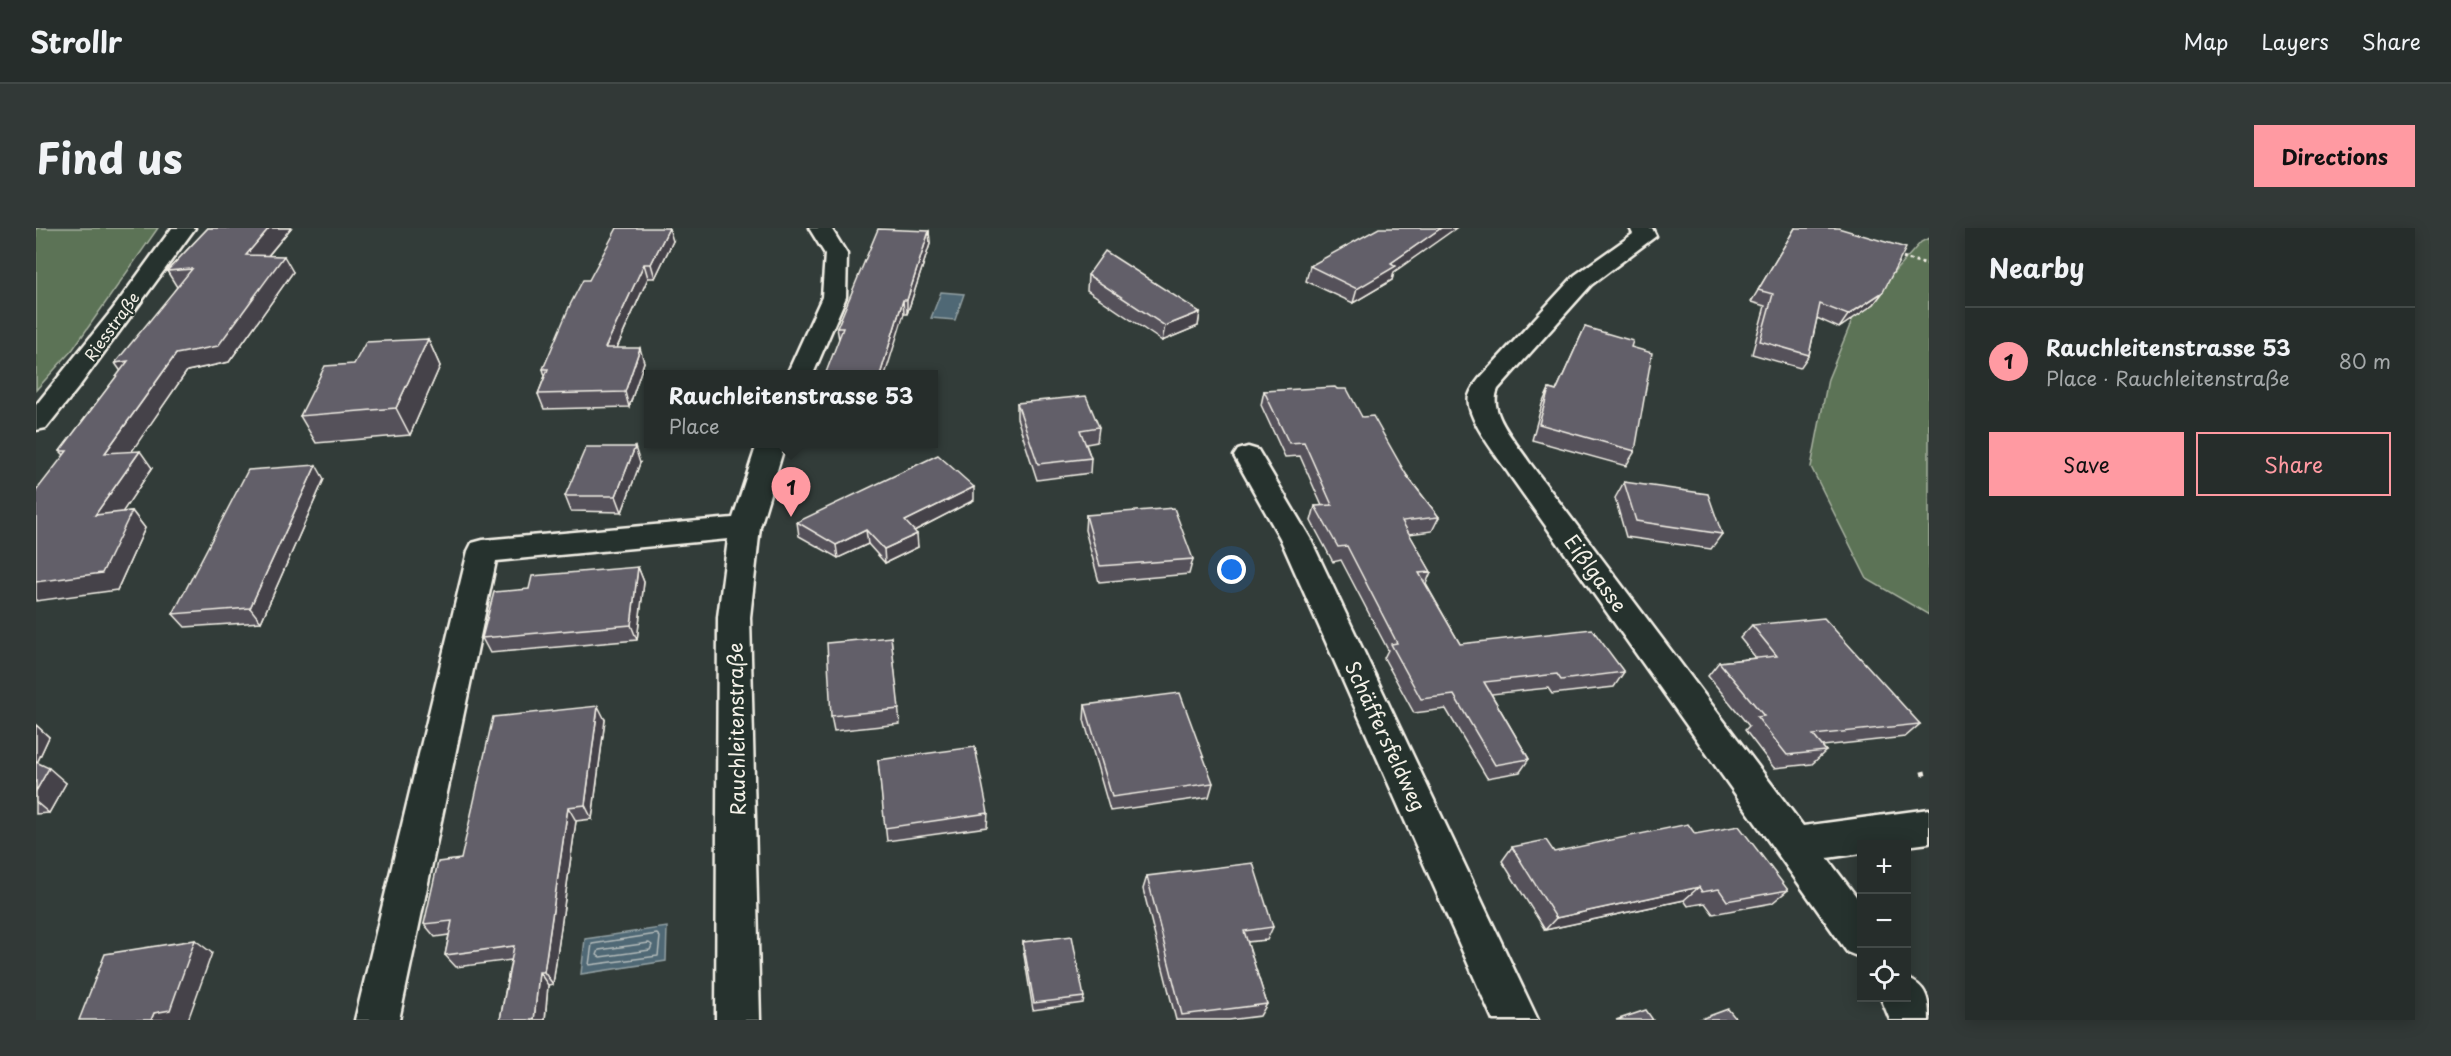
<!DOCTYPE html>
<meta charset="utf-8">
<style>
:root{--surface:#262d2b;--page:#323937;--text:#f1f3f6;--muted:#a4a8a9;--line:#424947;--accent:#ff9aa2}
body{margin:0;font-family:"Playpen Sans",sans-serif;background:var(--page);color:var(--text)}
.controls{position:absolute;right:18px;bottom:18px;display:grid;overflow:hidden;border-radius:0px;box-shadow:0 3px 15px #0003}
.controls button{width:54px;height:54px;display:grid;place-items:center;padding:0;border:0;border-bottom:2px solid var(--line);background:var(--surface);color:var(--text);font:30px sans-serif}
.you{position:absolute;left:1196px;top:342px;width:21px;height:21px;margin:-15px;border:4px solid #fff;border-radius:50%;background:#1a73e8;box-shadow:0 0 0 9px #1a73e833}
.badge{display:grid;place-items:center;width:39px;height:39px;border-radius:50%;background:var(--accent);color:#111;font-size:20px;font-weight:700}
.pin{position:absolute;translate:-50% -50px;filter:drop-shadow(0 2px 3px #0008)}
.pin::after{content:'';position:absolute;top:32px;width:21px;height:18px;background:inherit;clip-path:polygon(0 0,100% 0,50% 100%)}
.popup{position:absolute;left:608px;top:142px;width:294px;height:78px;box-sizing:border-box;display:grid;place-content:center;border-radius:0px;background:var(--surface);filter:drop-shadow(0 2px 4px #0005);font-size:20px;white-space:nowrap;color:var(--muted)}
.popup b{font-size:22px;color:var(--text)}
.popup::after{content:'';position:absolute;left:50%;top:100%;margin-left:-12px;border:12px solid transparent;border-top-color:var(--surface)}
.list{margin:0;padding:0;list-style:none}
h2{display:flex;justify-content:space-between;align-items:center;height:78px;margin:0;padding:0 24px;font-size:26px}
h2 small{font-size:20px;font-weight:400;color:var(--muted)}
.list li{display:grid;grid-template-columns:39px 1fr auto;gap:18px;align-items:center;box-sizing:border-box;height:108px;padding:0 24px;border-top:2px solid var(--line)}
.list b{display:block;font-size:22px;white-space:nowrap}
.list p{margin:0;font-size:20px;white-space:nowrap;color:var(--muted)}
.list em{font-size:20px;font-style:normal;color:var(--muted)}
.actions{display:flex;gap:12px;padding:18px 24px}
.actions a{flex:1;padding:14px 0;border:2px solid var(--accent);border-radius:0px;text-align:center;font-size:21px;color:var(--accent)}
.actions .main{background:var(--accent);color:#111}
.icon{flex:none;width:33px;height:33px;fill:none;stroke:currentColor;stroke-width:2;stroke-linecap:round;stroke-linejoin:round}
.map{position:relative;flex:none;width:1893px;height:792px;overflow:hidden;border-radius:0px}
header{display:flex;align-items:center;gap:36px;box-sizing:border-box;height:84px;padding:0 30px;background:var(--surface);border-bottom:2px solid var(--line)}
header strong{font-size:28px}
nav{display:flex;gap:33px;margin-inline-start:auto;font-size:21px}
.intro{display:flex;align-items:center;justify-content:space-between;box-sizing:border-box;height:144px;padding:0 36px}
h1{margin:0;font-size:42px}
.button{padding:15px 27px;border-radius:0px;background:var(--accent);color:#111;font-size:21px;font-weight:700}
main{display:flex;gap:36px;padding:0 36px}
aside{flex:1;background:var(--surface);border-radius:0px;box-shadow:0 3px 15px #0003}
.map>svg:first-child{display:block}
.green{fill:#5c7357;stroke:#a8b2a0;stroke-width:1.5}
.water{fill:#4f6874;stroke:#919fa2;stroke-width:1.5}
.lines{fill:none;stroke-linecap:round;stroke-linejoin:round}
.shore{stroke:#b2baba;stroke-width:1.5}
.minor-casing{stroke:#f4f1e8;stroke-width:5}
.major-casing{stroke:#f4f1e8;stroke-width:5}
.path-far1{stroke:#f4f1e8;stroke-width:3;stroke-dasharray:3 3;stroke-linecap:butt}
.path{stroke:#f4f1e8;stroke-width:4.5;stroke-dasharray:5 5;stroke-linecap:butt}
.minor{fill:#26332d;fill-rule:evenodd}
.major{fill:#26332d;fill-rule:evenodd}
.wall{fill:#54515a;stroke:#f4f1e8;stroke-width:1.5}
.shaded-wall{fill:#45424a;stroke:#f4f1e8;stroke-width:1.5}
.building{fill:#625e69;stroke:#f4f1e8;stroke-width:1.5}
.labels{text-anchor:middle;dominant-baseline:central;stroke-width:4.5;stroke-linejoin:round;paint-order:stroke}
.far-street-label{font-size:16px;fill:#f4f1e8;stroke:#26332d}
.street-label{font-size:20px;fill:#f4f1e8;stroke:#26332d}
</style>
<header>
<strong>Strollr</strong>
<nav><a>Map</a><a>Layers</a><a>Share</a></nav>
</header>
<div class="intro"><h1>Find us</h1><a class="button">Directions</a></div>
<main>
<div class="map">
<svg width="1893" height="792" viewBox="0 0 1893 792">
<rect width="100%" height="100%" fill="#323c39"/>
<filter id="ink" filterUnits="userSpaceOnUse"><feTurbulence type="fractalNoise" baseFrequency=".0167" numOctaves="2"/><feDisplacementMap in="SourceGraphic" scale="12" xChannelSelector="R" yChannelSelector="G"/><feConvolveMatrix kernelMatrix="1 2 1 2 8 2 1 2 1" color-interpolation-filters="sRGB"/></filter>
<g filter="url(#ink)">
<g class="green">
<path d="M0,0H122L37,121L0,162Z"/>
<path d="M1893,10V387L1831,351L1775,239L1792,151L1817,90L1885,14Z"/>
</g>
<g class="water">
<path d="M905,64L928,66L919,92L895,90Z"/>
<path d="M631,699L630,733L545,746L549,711Z"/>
</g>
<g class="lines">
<g class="shore">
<path d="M621,706L624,709L622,728L553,737L556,716Z"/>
<path d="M613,715L616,717L614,722L564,729L561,727L563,722Z"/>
</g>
<defs>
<g id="minor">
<path d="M773,0H795L811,26L810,69L777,146H751L786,69L789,26Z"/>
<path d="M1594,0H1616L1620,8L1555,57L1462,161C1451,185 1481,215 1493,234L1767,598L1893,581V615L1870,618L1826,616V625L1791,630L1826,676V730L1811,724L1473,246C1462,229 1428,188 1433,168C1435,162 1439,156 1443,151L1539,47L1597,6Z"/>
<path d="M721,216H749L724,299L714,389L724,792H680L682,389L692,311L460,333L363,792H319L432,323L436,315L447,312L697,290Z"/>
<path d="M1212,219L1222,222L1274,310L1502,792H1457L1244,310L1198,228L1202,222Z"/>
<path d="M1870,750C1891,758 1893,771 1893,792H1854L1845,770H1870Z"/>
</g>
<path id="major" d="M136,0H159L42,160L10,200L0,202V177L77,81Z"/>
</defs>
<use href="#minor" class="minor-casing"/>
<use href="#major" class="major-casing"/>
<path class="path-far1" d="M1861,29L1893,36"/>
<path class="path" d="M1885,546L1893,544"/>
<use href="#minor" class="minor"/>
<use href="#major" class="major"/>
</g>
<g class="wall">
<path d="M172,0H255L232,28L257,44L193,134L151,143L95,223L116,240L86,284L96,283L109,300L81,362L28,227L24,223L85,143L141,59L131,43Z"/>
<path d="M1759,0L1847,64L1838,76L1803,100L1781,90L1773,127L1764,140L1716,126L1729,78L1715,74Z"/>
<path d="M893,3L894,16L871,86H868L803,111L801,100Z"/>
<path d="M637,13L619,50H612L581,120L608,134L593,179L508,181L502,166L509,148L507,141L553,52Z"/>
<path d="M1274,38L1358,44L1356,52L1317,75L1270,53Z"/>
<path d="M1052,47L1164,84L1162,98L1126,113L1051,62Z"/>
<path d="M1549,99L1595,119L1599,223L1590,238L1496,212L1506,176L1513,161L1520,163Z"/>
<path d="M392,111L404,138L374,207L280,215L264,188L318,136Z"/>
<path d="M1301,161L1326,189L1403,289L1396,303L1373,306L1395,344L1390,356L1424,416L1588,444L1578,459L1516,466L1512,460L1455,466L1493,531L1484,544L1451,550L1410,481L1378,485L1348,430L1352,422L1305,332L1297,334L1275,293L1279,278H1286L1264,228L1249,229L1225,177L1228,163Z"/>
<path d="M981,175L1063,199L1061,214L1050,216L1055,230L1054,245L1001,252L981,190Z"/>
<path d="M604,235L586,284L535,283L529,268Z"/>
<path d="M288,251L225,394L149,399L137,386Z"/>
<path d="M1588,254L1686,306L1675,321L1590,309L1579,270Z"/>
<path d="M938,272L878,303L882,319L849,335L832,316L802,330L763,308L761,294Z"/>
<path d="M1050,287L1157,331L1153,346L1063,354L1049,302Z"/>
<path d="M602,339L608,354L601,412L454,425L446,410L493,361Z"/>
<path d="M1716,397L1884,496L1869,509L1786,518L1790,523L1776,536L1738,540L1709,502L1713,498L1672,448L1683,434L1720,430L1704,410Z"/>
<path d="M855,409L864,496L798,503L795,488Z"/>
<path d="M1049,477L1177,555L1173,569L1074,583L1048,492Z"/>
<path d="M569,492L556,591L540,593L517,756L512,757L509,792H464L475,732L420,739L409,727L413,707L399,709L388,696L425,631Z"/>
<path d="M0,497L13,509L1,535L30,555L13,585L0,586Z"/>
<path d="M842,532L952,585L951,599L851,613Z"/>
<path d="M1659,606L1752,662L1736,675L1677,686L1669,675L1652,678L1648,672L1509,702L1466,633L1476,619L1518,624Z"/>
<path d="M1111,648L1237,699L1231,712L1211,714L1231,776L1224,788L1193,792H1140L1107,661Z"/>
<path d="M987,714L1048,769L1047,775L997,782L987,721Z"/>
</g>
<g class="shaded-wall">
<path d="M233,0H255L219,43L210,27Z"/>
<path d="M633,0L637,13L619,50L615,36Z"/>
<path d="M1405,0H1420L1358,44L1356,52L1317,75L1321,61L1355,35Z"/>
<path d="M893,3L894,16L871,86V72Z"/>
<path d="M248,28L257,44L193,134L151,143L83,242L69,225L140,126Z"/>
<path d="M608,36L612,50L574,135L569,120Z"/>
<path d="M1847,64L1838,76L1803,100L1812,87Z"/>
<path d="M867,72L868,86L849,147H844Z"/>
<path d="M1164,84L1162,98L1126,113L1129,98Z"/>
<path d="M392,111L404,138L374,207L360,180Z"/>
<path d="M604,120L608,134L593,179L589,164Z"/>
<path d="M92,133L91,152L79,135Z"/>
<path d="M599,219L604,235L586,284L580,268Z"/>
<path d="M104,223L116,240L73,304L59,287Z"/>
<path d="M280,237L288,251L225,394L214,380Z"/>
<path d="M938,259V272L870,307L869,293Z"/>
<path d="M96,283L109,300L81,362L0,373V354Z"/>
<path d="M830,302L832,316L802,330L800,317Z"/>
<path d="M881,306L882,319L849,335L848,321Z"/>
<path d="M602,339L608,354L601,412L595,397Z"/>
<path d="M562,478L569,492L556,591L549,577Z"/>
<path d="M0,497L13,509L0,537Z"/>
<path d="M13,540L30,555L13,585L0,574V563Z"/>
<path d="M532,579L540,593L517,756L508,744Z"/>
<path d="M1663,659L1648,672L1509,702L1520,690Z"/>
<path d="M159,712L176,725L152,792H115L118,785Z"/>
<path d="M503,744L512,757L509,792H498Z"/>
</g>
<g class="building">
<path d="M172,0H233L210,27L248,28L182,118L140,126L69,225L104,223L59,287L96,283L66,345L0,354V263L31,223H24L92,133L79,135L156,41L131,43Z"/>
<path d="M581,0H633L615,36H608L569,120H604L589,164L502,166L512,141H507L534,77L547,52H553Z"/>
<path d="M1343,0H1405L1355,35L1360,38L1321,61L1274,38Z"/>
<path d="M1759,0H1802L1870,20L1847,64L1812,87L1784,76L1773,127L1724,113L1737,66L1722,62Z"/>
<path d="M842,1L893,3L871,72H867L844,147H789L807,100H801Z"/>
<path d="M1069,23L1164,84L1129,98L1052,47Z"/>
<path d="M1549,99L1597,113L1595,119L1616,125L1599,223L1503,196L1513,161L1520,163Z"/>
<path d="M392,111L360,180L264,188L289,138L318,136L330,114Z"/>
<path d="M1299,159L1301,161H1311L1326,189L1337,188L1371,248L1403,289L1366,293L1395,344L1383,345L1424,416L1556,401L1588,444L1525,452L1521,446L1448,454L1493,531L1459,537L1418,467L1385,471L1355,416L1361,415L1311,318L1302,319L1279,278L1296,277L1268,214L1253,215L1228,163Z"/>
<path d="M1050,168L1063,199L1044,202L1055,230L1002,236L981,175Z"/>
<path d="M550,219H599L580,268H529Z"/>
<path d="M902,227L938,259L869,293L881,306L848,321L830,302L800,317L761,294Z"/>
<path d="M280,237L214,380L137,386L212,242Z"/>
<path d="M1588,254L1672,266L1686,306L1600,293Z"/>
<path d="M1138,280L1157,331L1064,338L1050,287Z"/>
<path d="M602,339L595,397L446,410L458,364L493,361L496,348Z"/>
<path d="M1788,390L1884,496L1777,507L1790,523L1751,527L1721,489L1728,488L1683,434L1741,428L1716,397Z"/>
<path d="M855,409L863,481L795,488L791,415Z"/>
<path d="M1144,465L1177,555L1076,569L1049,477Z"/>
<path d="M562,478L549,577L532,579L508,744H503L498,792H464L478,718L409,727L416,693L388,696L402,634L425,631L457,489Z"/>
<path d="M939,519L952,585L849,600L842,532Z"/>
<path d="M0,534L13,540L0,563Z"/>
<path d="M1652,596L1659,606L1703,598L1752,662L1691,673L1683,661L1666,664L1663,659L1520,690L1476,619L1510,612L1518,624Z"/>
<path d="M1217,635L1237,699L1208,703L1231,776L1146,787L1111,648Z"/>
<path d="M1036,708L1048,769L998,775L987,714Z"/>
<path d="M159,712L134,782L118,785L115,792H43L69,726Z"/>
<path d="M1692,781L1701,792H1662Z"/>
<path d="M1610,782L1617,792H1580Z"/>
</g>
</g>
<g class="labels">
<g class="far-street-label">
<text transform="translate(75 98) rotate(-54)">Riesstraße</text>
</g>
<g class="street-label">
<text transform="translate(1560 345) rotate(54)">Eißlgasse</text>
<text transform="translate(700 501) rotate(-91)">Rauchleitenstraße</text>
<text transform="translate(1350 508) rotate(65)">Schäffersfeldweg</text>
</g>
</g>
</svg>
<div class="controls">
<button>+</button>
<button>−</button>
<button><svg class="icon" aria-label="locate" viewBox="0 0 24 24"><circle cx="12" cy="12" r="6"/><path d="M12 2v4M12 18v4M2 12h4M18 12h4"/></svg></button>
</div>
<div class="you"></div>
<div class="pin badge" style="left:755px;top:289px">1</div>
<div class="popup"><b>Rauchleitenstrasse 53</b>Place</div>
</div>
<aside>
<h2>Nearby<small></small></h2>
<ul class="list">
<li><span class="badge">1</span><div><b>Rauchleitenstrasse 53</b><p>Place · Rauchleitenstraße</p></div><em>80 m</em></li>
</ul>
<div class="actions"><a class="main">Save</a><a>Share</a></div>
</aside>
</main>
